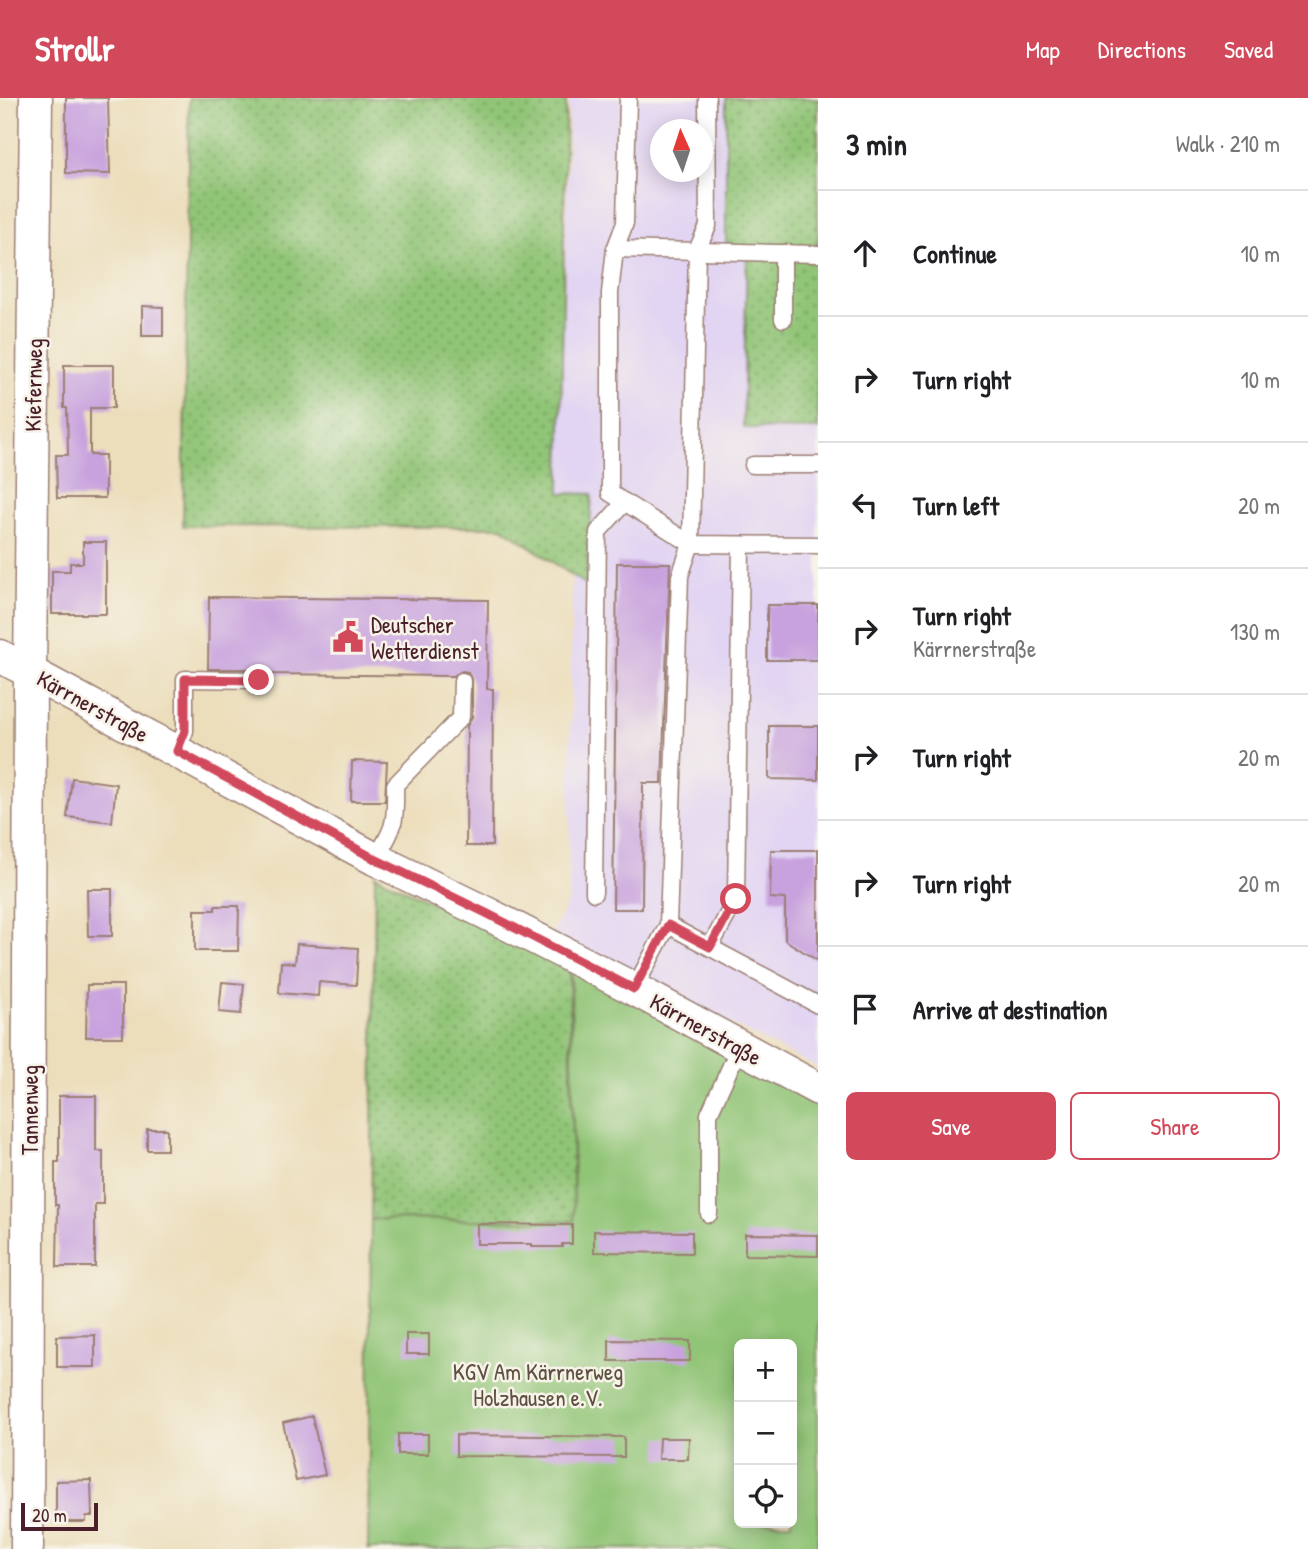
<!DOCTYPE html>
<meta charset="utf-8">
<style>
:root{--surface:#fff;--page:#f6f6f6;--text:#202124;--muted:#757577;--line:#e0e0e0;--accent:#d1495b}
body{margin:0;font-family:"Patrick Hand",sans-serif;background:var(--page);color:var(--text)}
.controls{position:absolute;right:21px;bottom:21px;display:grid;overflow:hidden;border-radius:10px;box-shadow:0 4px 18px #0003}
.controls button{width:63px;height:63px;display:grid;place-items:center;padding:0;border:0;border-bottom:2px solid var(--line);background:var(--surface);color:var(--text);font:35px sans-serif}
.compass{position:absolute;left:650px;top:21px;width:63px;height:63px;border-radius:50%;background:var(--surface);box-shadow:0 4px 18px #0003;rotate:357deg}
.scale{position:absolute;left:21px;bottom:18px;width:77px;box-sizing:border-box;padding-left:7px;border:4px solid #4a1f2b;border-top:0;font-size:19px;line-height:24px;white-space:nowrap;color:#4a1f2b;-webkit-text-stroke:5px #f7f3e8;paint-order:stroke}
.stop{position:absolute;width:21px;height:21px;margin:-16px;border:5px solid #d1495b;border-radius:50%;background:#fff}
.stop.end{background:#d1495b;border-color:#fff;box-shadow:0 2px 7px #0008}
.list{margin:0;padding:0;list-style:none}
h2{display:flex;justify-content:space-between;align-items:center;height:91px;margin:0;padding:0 28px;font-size:30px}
h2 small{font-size:23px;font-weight:400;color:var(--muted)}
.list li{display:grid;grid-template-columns:46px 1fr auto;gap:21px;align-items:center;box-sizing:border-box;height:126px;padding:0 28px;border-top:2px solid var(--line)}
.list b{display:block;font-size:26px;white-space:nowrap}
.list p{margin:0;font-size:23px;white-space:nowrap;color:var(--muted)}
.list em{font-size:23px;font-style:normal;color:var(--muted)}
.actions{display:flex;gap:14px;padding:21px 28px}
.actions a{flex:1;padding:16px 0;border:2px solid var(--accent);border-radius:10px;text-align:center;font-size:24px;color:var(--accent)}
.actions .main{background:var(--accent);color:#fff}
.icon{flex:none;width:38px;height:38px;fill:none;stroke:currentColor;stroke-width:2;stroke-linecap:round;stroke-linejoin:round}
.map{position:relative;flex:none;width:818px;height:1451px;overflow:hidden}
header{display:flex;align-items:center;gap:42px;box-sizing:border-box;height:98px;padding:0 35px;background:var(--accent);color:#fff}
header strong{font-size:33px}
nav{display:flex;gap:38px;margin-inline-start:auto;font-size:24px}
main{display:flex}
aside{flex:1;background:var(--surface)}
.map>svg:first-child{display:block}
.built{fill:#e2d4f3;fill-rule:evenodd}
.grass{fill:url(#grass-dots);stroke:#6d7250;stroke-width:2}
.garden{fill:#90c476;stroke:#6d7250;stroke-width:2;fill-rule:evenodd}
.building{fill:#c8a2de}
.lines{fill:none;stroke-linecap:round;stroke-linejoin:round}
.lane-casing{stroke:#9b7e73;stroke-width:19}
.street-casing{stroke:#9b7e73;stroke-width:35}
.lane{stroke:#fff;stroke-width:16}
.street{stroke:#fff;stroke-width:32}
.route{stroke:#d1495b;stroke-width:9}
.labels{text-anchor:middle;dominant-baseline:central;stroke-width:5;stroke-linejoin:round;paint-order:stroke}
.street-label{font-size:23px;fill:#4a1f2b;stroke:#f7f3e8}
.poi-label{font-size:23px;fill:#4a1f2b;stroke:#f7f3e8;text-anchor:start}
.park-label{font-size:23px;fill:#5f5142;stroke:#f7f3e8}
</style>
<header>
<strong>Strollr</strong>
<nav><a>Map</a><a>Directions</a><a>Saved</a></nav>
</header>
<main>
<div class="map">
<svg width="818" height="1451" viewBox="0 0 818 1451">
<defs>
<pattern id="grass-dots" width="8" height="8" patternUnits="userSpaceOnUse" patternTransform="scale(1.75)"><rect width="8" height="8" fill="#90c476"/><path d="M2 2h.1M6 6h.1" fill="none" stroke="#789f61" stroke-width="1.8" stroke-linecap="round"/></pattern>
</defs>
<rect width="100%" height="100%" fill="#f7f3e8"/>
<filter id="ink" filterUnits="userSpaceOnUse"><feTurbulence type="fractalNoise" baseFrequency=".0143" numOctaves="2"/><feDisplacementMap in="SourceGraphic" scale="14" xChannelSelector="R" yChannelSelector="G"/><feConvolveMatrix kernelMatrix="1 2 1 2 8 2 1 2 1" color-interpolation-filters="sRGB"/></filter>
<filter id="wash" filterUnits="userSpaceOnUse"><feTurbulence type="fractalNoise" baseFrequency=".00686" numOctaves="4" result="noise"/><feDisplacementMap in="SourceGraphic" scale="28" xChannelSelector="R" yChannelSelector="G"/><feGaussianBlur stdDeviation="1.57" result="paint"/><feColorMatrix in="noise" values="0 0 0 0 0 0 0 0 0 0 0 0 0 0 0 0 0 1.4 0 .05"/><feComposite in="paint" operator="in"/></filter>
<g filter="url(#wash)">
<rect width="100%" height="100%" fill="#ecdebb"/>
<path class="built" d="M569,0H818V970L552,836L569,801L572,476L560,396ZM660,32H702V74H660Z"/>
<g class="grass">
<path d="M189,0H566L560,395L592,396L586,487L502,429L183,428Z"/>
<path d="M726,0H818V331L743,330L747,155L726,145Z"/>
<path d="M375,777L569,870L574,1123L371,1121Z"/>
</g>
<path class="garden" d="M571,866L818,1002V1451H368L371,1121L574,1123ZM739,1246H792V1425H739Z"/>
<g id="blocks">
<g class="building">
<path d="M66,0H108L110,76L66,75Z"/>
<path d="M142,208L163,209V238H142Z"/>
<path d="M64,267H114V310H90V357H105V400H57L56,357H68L67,310H64Z"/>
<path d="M83,444H106V516H52V473H70V465H83Z"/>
<path d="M617,465H670L662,685H643L642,811H613Z"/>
<path d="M209,499L488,502L487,591H493L492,748H466L467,628L472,619V583L468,574L462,573L453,578L267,576L259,571H208Z"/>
<rect x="767" y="507" width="51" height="55"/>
<path d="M769,628H818V682L769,681Z"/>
<path d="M352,663L387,664L385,703H351Z"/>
<path d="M72,680L116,686L112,724L67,719Z"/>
<path d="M771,752H818V863L785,842V801L770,800Z"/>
<path d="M87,791H112V838H88Z"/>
<path d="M215,808H239L238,853H195V812H215Z"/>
<path d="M297,846L358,850L356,887L319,884L318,898L279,895L281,864L295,865Z"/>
<path d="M222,884L244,886L241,916L219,914Z"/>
<path d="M87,887H123V939H86Z"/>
<path d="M59,998H96V1053H103V1106H95V1169H57L58,1107H55V1064H59Z"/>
<rect x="147" y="1031" width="20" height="21"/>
<path d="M477,1126L572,1127V1146H562V1149H532V1146H477Z"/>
<path d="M594,1133L692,1134V1155L594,1154Z"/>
<path d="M745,1136L818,1137V1158L745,1157Z"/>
<rect x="406" y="1236" width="23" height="20"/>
<path d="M95,1237V1269H57V1238Z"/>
<path d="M609,1242L690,1243V1263H609Z"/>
<path d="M312,1318L325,1377L296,1383L283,1325Z"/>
<rect x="398" y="1336" width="30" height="20"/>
<path d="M456,1337L624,1339V1359L456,1358Z"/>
<path d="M659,1340H689L688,1361H658Z"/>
<path d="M91,1382L92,1418H86V1424H63L62,1418H56V1383Z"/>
</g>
</g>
</g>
<g filter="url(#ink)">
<use href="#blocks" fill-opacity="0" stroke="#9b7e73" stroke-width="2"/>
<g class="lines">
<defs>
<g id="lane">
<path d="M628,0L625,125L615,151L610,195V395L691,446L818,447"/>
<path d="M615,151L818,156"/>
<path d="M783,221V155"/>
<path d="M753,367H818"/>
<path d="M177,653L185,633V581L259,582"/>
<path d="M375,761C395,730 396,724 395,687L461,619L462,583"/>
<path d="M594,795L598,434L625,404"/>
<path d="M668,827L818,907"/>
<path d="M710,849L736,801L741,447"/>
<path d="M634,891L668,827L680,478L691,446L697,152L708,128L707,0"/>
<path d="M709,1116V1016L739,950"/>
</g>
<g id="street">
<path d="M0,558L375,761L486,815L634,891L818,991"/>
<path d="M27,1451L30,574L36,0"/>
</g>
</defs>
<use href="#lane" class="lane-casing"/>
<use href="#street" class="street-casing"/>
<use href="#lane" class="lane"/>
<use href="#street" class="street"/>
</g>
</g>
<g class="lines" filter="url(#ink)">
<path class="route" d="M259,582L185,581V633L177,653L375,761L486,815L634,891L668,827L710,849L736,801"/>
</g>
<defs>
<symbol id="civic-bare" viewBox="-9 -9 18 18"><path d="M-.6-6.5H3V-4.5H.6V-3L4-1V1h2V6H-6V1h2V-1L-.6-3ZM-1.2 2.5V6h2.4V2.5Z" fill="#d1495b" stroke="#f7f3e8" stroke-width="2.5" paint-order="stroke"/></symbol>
</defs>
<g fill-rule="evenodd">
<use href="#civic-bare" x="326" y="517" width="44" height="44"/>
</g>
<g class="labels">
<g class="street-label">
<text transform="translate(33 287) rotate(-89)">Kiefernweg</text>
<text transform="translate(93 608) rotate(29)">Kärrnerstraße</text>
<text transform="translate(706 931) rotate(29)">Kärrnerstraße</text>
<text transform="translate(29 1012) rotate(-90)">Tannenweg</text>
</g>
<g class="poi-label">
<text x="371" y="526">Deutscher<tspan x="371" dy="26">Wetterdienst</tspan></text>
</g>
<g class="park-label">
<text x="538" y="1273">KGV Am Kärrnerweg<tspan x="538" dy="26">Holzhausen e.V.</tspan></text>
</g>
</g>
</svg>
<div class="controls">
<button>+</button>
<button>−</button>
<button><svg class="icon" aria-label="locate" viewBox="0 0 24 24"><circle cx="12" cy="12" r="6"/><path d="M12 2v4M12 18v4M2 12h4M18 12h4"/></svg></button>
</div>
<svg class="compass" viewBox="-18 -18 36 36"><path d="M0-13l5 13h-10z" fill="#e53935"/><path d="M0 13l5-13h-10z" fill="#757577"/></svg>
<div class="scale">20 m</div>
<div class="stop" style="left:736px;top:801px"></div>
<div class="stop end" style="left:259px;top:582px"></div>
</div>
<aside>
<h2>3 min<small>Walk · 210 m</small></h2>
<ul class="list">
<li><svg class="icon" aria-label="ahead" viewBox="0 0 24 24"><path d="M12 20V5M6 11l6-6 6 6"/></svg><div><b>Continue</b></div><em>10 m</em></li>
<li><svg class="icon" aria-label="right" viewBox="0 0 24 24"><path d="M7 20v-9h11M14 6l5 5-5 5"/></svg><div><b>Turn right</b></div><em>10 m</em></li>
<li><svg class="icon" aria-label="left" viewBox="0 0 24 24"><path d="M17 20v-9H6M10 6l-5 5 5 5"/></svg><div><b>Turn left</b></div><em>20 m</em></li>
<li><svg class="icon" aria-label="right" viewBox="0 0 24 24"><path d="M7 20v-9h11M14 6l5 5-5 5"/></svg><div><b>Turn right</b><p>Kärrnerstraße</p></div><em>130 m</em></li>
<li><svg class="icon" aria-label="right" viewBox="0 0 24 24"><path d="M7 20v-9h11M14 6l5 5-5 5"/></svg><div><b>Turn right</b></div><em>20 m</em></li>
<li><svg class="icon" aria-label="right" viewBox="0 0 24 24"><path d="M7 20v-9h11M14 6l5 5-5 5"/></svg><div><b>Turn right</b></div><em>20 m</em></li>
<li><svg class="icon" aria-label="arrive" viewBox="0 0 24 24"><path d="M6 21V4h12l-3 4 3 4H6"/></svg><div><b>Arrive at destination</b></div></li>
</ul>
<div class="actions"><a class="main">Save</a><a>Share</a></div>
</aside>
</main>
